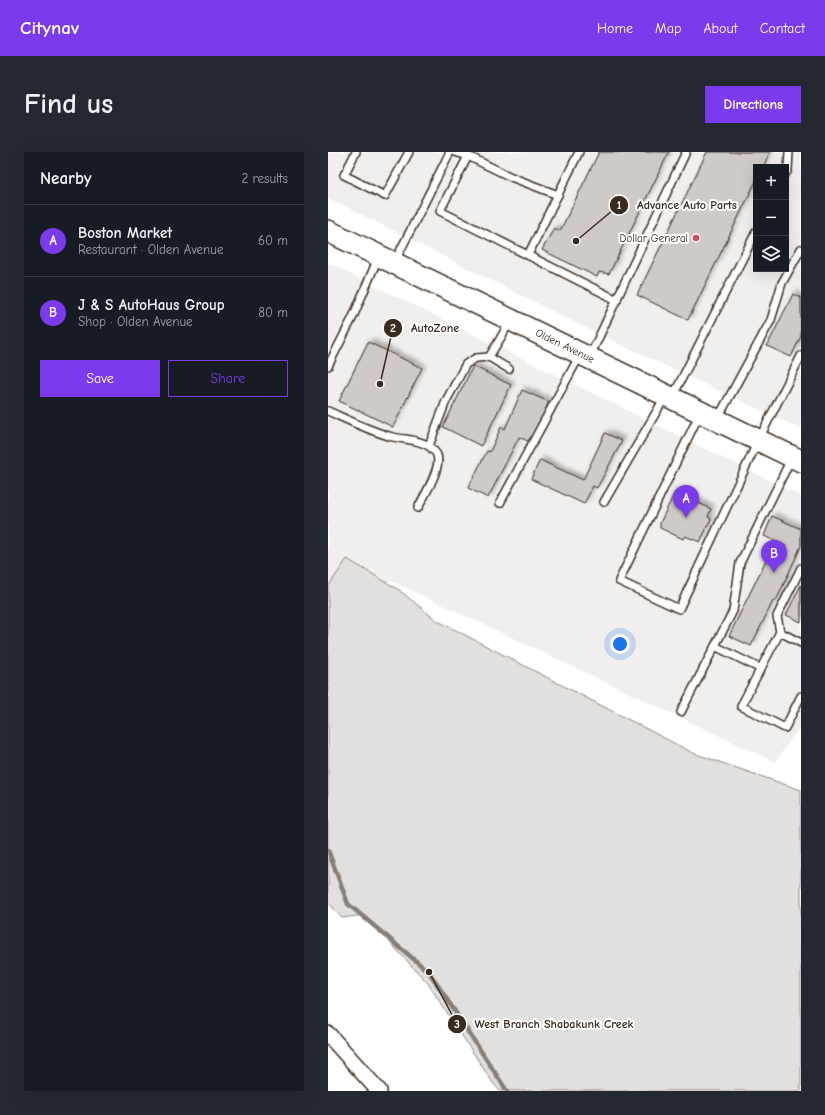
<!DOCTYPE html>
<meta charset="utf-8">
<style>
:root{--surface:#171b24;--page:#242831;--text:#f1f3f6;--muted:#9ea1a6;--line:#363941;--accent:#7c3aed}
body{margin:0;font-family:"Comic Neue",sans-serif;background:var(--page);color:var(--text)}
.controls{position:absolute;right:12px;top:12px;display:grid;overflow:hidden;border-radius:0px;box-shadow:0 4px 16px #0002}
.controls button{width:36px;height:36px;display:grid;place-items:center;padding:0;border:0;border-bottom:1px solid var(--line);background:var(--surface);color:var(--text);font:20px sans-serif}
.you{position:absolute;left:292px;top:492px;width:14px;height:14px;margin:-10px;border:3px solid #fff;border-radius:50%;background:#1a73e8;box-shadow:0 0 0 6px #1a73e833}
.badge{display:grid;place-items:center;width:26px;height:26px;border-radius:50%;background:var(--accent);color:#fff;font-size:13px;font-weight:700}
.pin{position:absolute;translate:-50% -33px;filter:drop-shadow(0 1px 2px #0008)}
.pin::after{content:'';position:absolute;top:21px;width:14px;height:12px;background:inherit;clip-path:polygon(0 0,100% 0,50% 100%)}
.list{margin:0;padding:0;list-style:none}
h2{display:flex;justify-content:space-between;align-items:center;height:52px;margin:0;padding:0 16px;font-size:17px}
h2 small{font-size:13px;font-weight:400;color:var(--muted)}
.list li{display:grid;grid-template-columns:26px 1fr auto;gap:12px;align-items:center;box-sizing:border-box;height:72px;padding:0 16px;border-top:1px solid var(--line)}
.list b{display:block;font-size:15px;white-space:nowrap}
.list p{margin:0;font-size:13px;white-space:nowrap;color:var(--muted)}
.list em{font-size:13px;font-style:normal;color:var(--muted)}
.actions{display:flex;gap:8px;padding:12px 16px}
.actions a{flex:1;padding:9px 0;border:1px solid var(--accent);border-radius:0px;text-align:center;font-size:14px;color:var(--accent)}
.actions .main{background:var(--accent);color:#fff}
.icon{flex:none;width:22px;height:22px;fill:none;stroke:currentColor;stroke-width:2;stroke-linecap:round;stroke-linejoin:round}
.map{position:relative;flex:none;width:473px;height:939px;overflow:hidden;border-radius:0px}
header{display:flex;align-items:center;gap:24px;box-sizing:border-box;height:56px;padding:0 20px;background:var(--accent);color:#fff}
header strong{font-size:19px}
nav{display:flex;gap:22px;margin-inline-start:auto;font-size:14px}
.intro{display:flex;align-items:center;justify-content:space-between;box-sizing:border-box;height:96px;padding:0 24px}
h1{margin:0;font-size:28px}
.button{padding:10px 18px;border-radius:0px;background:var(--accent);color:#fff;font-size:14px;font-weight:700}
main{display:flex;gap:24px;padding:0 24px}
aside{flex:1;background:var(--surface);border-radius:0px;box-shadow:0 4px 16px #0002}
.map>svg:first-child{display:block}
.built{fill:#f1efee;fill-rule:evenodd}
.green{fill:#e2e0de;stroke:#8e857e}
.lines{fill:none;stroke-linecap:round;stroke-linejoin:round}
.stream{stroke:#887e77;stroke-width:4.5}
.building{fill:#cfcac7;stroke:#3b2a1e;filter:url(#shadow)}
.lane-casing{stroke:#3b2a1e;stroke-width:10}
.street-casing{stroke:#3b2a1e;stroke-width:18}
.secondary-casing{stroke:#3b2a1e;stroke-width:24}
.lane{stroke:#fff;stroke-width:7}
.street{stroke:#fff;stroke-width:15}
.secondary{stroke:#fff;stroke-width:21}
.poi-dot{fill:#d1495b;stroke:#fff;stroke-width:1.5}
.labels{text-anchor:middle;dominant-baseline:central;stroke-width:4;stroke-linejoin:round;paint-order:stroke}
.poi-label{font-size:11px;fill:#3b2a1e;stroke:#fff;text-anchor:end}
.street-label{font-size:11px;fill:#3b2a1e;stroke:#fff}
.leader{fill:none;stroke:#3b2a1e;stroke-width:1.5}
.callout-dot{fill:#3b2a1e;stroke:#fff;stroke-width:1.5}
.mark-label{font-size:12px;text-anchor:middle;font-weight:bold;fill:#fff}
.callout-label{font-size:12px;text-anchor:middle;font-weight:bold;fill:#3b2a1e;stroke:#fff;stroke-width:4;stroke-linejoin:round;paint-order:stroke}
</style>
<header>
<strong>Citynav</strong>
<nav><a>Home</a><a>Map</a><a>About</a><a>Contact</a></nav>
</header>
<div class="intro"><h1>Find us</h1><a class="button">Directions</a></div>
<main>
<aside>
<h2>Nearby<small>2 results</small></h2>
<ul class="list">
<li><span class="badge">A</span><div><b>Boston Market</b><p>Restaurant · Olden Avenue</p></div><em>60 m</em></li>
<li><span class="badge">B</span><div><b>J &amp; S AutoHaus Group</b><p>Shop · Olden Avenue</p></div><em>80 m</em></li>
</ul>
<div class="actions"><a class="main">Save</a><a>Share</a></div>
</aside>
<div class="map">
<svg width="473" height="939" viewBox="0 0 473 939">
<defs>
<filter id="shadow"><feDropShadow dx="3.5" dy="-3.5" stdDeviation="2" flood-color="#0004"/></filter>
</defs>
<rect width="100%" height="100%" fill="#fff"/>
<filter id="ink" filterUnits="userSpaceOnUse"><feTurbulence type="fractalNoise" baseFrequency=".025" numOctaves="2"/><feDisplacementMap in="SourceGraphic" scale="8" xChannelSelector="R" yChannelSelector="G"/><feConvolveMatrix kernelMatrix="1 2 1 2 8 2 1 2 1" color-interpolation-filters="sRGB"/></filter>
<g filter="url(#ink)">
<g class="built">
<path d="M0,0H473V277L266,180L0,46ZM428,15H458V117H428Z"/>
<path d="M0,111L473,344V574L447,610L64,429L0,451Z"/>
</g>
<path class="green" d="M19,407L71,438L108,468L365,601L473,638V939H172L165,931L99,830L36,763L14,766L0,750V435Z"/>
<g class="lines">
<path class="stream" d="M0,698L20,752L101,820L179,939"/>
</g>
<g class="building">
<path d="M271,0H341L281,122L271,120L269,125L214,98L226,76L232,79Z"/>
<path d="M379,0H442L435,15H428V29L360,168L309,143Z"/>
<path d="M465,142L473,146V184L463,205L439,194Z"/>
<path d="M40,190L94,216L65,275L11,249Z"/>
<path d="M145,214L183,233L153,294L115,275Z"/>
<path d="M194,238L221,250L202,290L191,285L160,346L140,336L159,299L162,300L173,275L177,277Z"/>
<path d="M277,281L294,289L269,336L265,334L256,352L203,327L212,308L255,328Z"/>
<path d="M347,340L383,357L380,365L383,367L372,390L357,384L355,387L332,376V371Z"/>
<path d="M444,364L473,377V394L448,449H445L423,494L401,484L441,402L452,407L458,394L436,384Z"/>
<path d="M473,433V470L458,463Z"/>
</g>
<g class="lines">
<defs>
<g id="lane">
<path d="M28,0L16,23L57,44L81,0"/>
<path d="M127,0L140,4L112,59L289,148"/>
<path d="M140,4L183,25L230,43"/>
<path d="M458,21L460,18L461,0"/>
<path d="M200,103L251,0"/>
<path d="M67,109L122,0"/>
<path d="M262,204L358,0"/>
<path d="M161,205L172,187L182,169"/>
<path d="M0,214L25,165L50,106"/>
<path d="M345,244L428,80"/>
<path d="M0,259C20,268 44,280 65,285C78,288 89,287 101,294C103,296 108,300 109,303C114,316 96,344 90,356"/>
<path d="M372,261L291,429L351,457L430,289L473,204"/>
<path d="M390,266L443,168L454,131L473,97"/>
<path d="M101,294L118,249L138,212L148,206L161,205L181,217"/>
<path d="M276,350L337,245"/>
<path d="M172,351L252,203"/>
<path d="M452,480L449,464L473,416"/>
<path d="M473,491L452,480L413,554L457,576L473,544"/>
<path d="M387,494L433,517"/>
<path d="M353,560L405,459L412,411L463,307"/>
</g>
<path id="street" d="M0,882L51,939"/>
<path id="secondary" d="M0,79L473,309"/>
</defs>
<use href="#lane" class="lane-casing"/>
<use href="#street" class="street-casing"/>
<use href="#secondary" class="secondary-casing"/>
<use href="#lane" class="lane"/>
<use href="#street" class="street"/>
<use href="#secondary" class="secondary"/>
</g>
</g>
<circle class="poi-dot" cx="368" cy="86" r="4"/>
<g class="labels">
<g class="poi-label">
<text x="360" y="86">Dollar General</text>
</g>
<g class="street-label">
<text transform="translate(237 194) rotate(26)">Olden Avenue</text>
</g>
</g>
<path class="leader" d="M248 89L291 53M52 232L65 176M101 820L129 872"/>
<g class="callout-dot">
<circle cx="248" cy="89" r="4"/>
<circle cx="52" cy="232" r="4"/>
<circle cx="101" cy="820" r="4"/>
<circle cx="291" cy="53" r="10"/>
<circle cx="65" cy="176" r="10"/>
<circle cx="129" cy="872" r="10"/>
</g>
<g class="mark-label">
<text x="291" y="57">1</text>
<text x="65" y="180">2</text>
<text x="129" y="876">3</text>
</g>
<g class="callout-label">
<text x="359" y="57">Advance Auto Parts</text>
<text x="107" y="180">AutoZone</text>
<text x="226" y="876">West Branch Shabakunk Creek</text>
</g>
</svg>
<div class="controls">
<button>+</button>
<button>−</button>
<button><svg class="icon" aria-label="layers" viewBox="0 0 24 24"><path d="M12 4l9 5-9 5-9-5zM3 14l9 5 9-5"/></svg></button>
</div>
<div class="you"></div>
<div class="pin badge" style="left:358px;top:366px">A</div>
<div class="pin badge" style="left:446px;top:421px">B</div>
</div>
</main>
